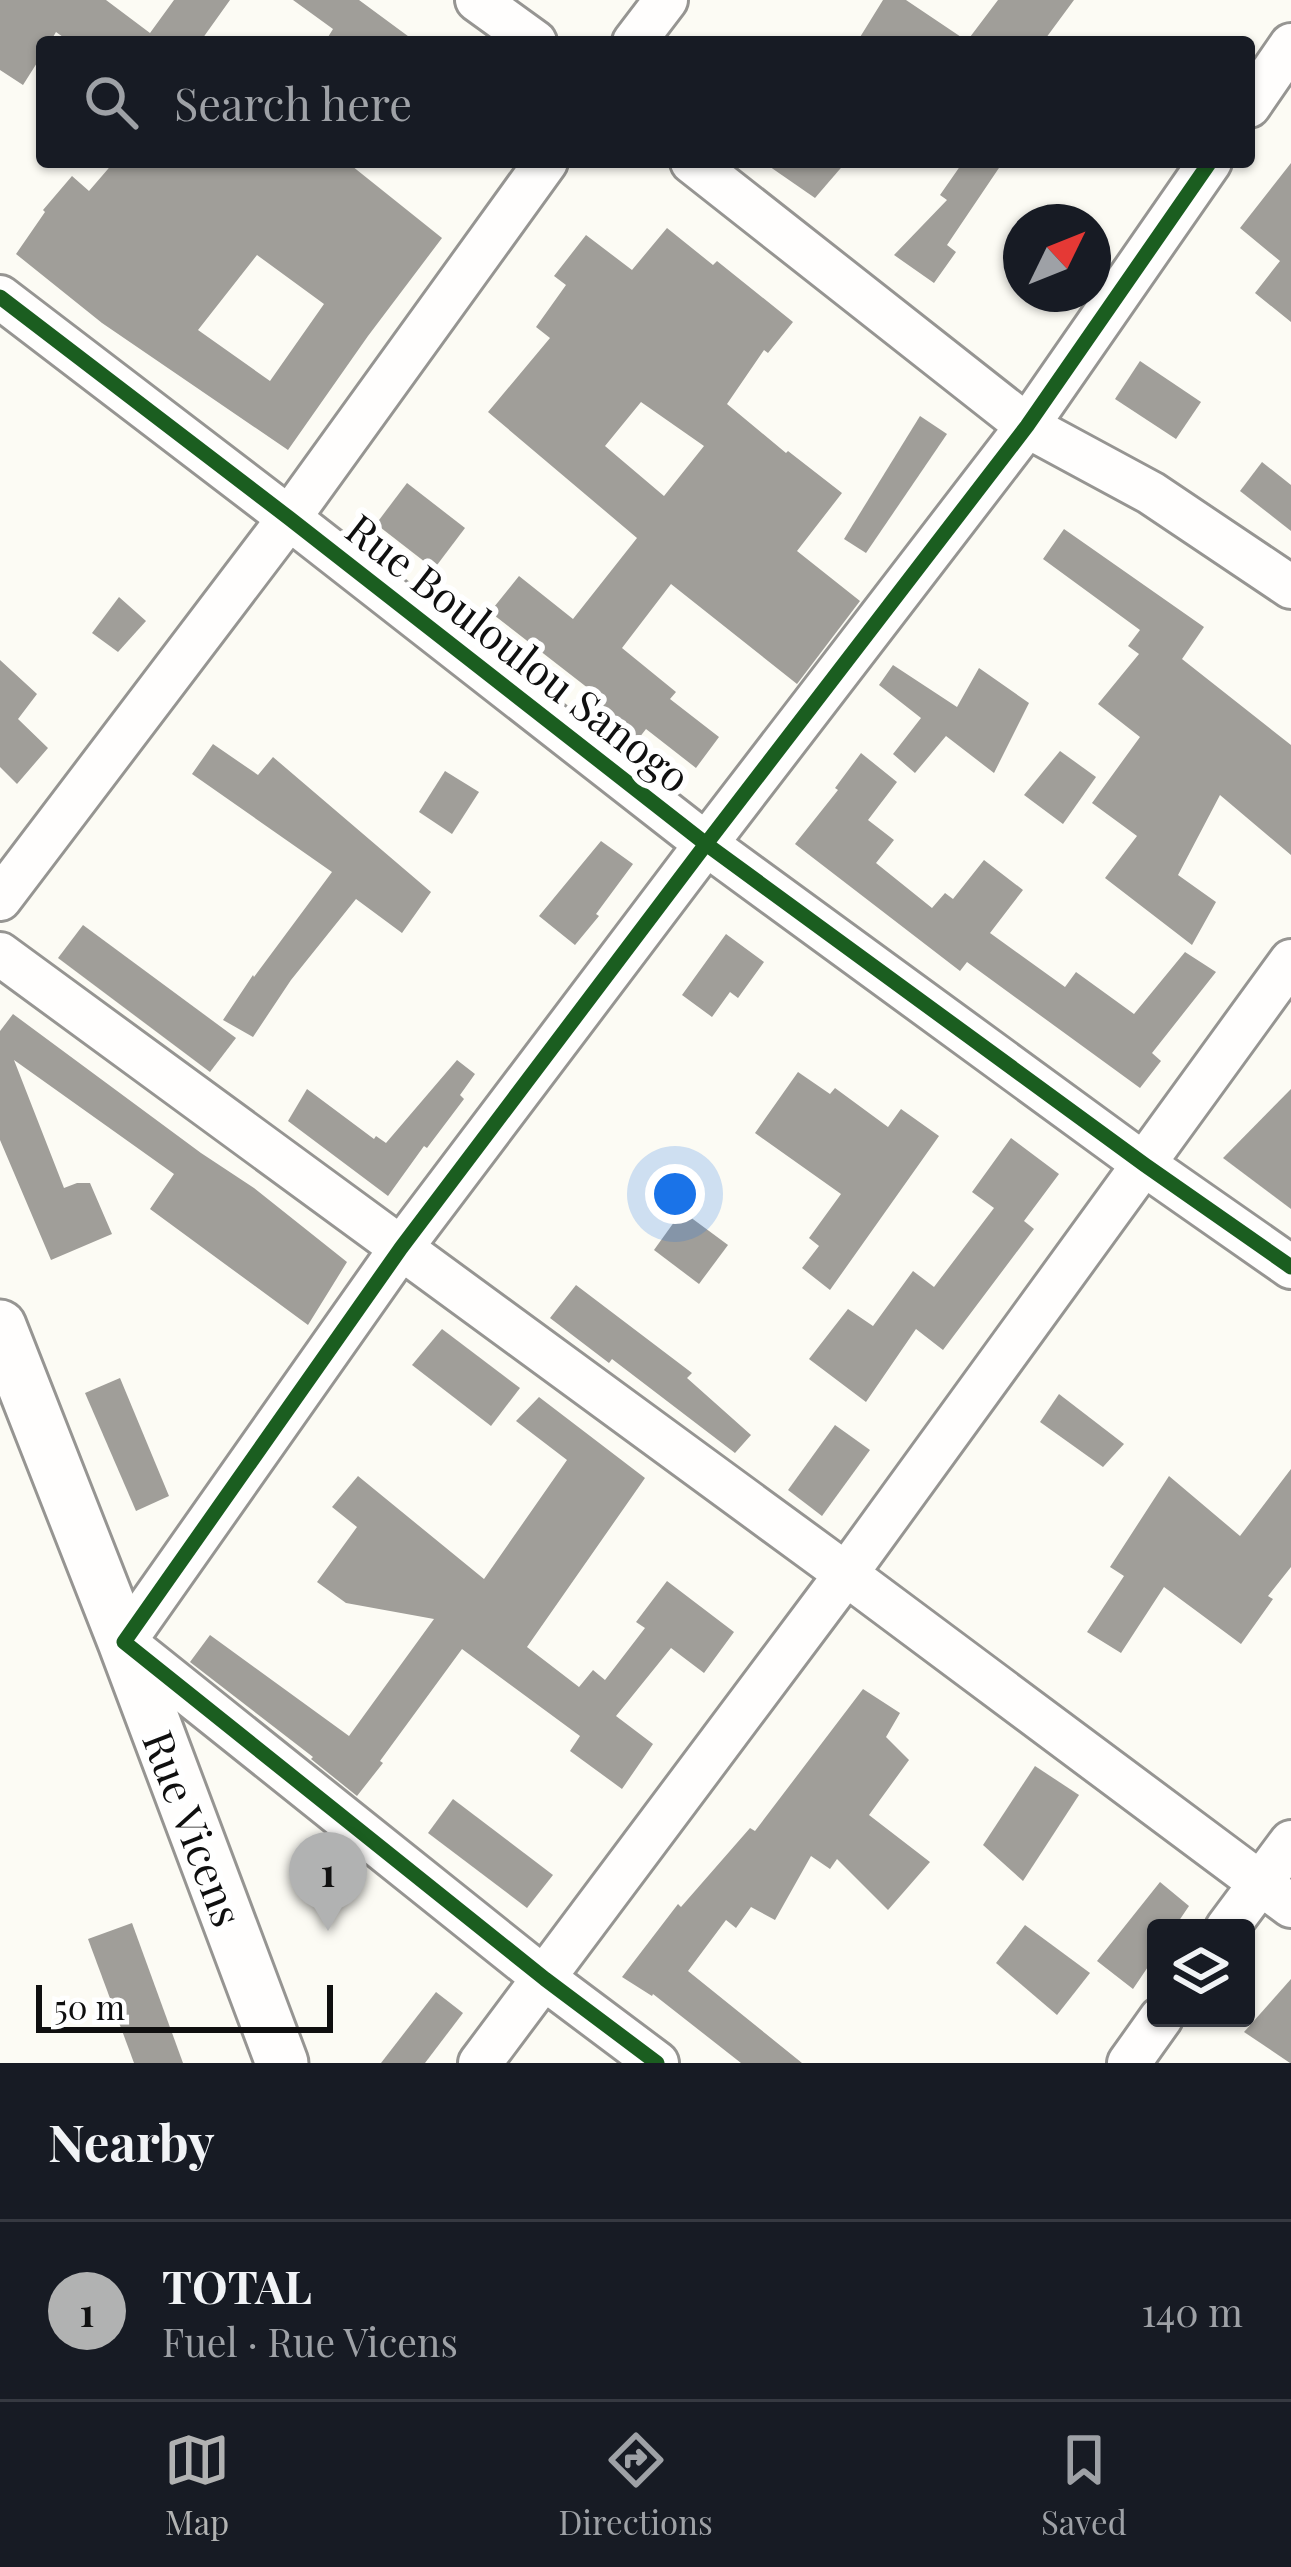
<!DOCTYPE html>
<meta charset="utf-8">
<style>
:root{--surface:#171b24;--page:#242831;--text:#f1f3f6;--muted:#9ea1a6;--line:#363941;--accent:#b1b2b2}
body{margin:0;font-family:"Playfair Display",serif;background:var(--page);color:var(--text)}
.controls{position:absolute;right:36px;bottom:36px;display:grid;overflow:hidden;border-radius:12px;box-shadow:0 3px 9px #0004}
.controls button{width:108px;height:108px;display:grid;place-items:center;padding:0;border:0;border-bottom:3px solid var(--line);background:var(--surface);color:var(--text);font:60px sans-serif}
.compass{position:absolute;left:1003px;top:204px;width:108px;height:108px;border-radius:50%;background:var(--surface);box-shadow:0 3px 9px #0004;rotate:47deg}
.scale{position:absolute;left:36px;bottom:30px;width:297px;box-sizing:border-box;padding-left:12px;border:6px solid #0f0f0f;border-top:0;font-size:33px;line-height:42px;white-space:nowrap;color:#0f0f0f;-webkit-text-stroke:9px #fff;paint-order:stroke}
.you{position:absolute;left:675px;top:1194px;width:42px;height:42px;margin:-30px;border:9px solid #fff;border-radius:50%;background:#1a73e8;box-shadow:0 0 0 18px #1a73e833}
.badge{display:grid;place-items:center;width:78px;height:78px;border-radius:50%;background:var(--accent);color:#111;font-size:39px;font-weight:700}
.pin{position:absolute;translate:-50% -99px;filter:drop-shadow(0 3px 6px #0008)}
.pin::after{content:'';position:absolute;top:63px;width:42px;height:36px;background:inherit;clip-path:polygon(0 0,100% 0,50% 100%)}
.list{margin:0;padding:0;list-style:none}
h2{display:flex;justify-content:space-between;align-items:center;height:156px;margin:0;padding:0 48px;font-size:51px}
h2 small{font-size:39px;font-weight:400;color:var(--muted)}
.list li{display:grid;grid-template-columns:78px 1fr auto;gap:36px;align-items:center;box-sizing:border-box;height:180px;padding:0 48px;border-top:3px solid var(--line)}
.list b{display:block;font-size:45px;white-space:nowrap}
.list p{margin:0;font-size:39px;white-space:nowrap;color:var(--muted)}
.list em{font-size:39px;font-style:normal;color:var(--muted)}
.icon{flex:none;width:66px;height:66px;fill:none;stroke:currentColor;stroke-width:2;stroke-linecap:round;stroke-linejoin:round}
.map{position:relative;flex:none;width:1291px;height:2063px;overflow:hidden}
.search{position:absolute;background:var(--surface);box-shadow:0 3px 9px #0004;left:36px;right:36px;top:36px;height:132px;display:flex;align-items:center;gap:30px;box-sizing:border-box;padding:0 42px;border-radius:12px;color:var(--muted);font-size:45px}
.sheet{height:336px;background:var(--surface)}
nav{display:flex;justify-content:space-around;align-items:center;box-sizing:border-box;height:168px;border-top:3px solid var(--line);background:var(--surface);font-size:33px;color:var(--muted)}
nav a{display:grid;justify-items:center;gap:6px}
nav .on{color:var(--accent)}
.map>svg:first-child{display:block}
.building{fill:#a09e99;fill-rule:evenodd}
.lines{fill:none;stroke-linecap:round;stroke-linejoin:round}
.minor-casing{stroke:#969592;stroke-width:48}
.tertiary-casing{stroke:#969592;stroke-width:57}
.minor{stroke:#fffefd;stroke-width:42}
.tertiary{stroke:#fffefd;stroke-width:51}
.cycleway-casing{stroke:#fff;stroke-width:22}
.cycleway{stroke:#1b5e20;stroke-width:15}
.labels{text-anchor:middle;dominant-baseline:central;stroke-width:12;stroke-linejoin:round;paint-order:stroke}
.street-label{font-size:42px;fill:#0f0f0f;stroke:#fff}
</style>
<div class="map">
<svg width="1291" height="2063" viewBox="0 0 1291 2063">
<rect width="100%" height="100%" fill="#fcfbf4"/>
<g class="building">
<path d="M0,0H106L150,33L174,0H230L200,42H70L56,32L50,42H42V55L23,85L0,70Z"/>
<path d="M293,0H359L416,42H325L333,29Z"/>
<path d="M883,0H906L967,41L998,0H1074L1043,42H857Z"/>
<path d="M114,162H347L442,238L368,336L288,450L102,323L16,254L45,212L43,210L72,176L89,191ZM257,255L324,304L270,381L198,330Z"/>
<path d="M763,162H846L815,198Z"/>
<path d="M963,162H1003L947,245L956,252L934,283L894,255L947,200L940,195Z"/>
<path d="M1291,163V322L1255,293L1280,261L1240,228Z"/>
<path d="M667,228L713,265L717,261L793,322L768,353L764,350L727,404L786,453L788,451L842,493L797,551L860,601L797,684L671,584L622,648L676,692L670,699L719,737L696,768L646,729L632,747L595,717L602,699L490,612L519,576L573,619L637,538L488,412L550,338L536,327L566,285L554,276L586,235L632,270ZM641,402L704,446L664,496L605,446Z"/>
<path d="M1140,361L1201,402L1176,439L1115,399Z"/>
<path d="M920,416L947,434L866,553L844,539Z"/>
<path d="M1262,462L1291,485V531L1240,491Z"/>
<path d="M407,483L465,528L434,569L376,524Z"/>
<path d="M1064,529L1204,627L1182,659L1291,745V855L1220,795L1178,875L1216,902L1192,945L1105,878L1137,836L1092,803L1140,737L1098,704L1139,654L1128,646L1140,630L1043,559Z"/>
<path d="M119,597L146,621L118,652L92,633Z"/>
<path d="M0,660L37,694L18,719L48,748L17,784L0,767Z"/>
<path d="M893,665L957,707L979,668L1029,703L994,773L946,736L915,773L893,754L921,718L879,685Z"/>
<path d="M213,744L258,775L273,757L431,892L402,933L356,899L291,980L253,1037L223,1020L253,975L254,977L332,872L192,774Z"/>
<path d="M1060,751L1096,777L1063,824L1024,795Z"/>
<path d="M861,753L897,782L868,820L894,840L876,863L932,908L945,893L953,899L984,860L1023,890L990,933L1065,987L1076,972L1134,1014L1185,952L1216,972L1152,1053L1161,1061L1140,1088L967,962L960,971L795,844L838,790L835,788Z"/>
<path d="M445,771L479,792L452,834L419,812Z"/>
<path d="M601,841L633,864L596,914L599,916L575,945L539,916Z"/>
<path d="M83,925L236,1038L210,1072L58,958Z"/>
<path d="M726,934L764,962L738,998L730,992L712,1017L682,995Z"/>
<path d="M13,1014L201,1153L254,1188L347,1262L308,1325L150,1209L174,1174L14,1060L64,1188L77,1183H90L112,1234L51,1260L0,1140V1031Z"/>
<path d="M457,1060L475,1074L460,1095L464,1099L427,1148L424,1146L388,1196L288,1121L307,1089L374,1139L376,1136L386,1143Z"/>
<path d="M798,1072L830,1094L835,1088L888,1127L901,1109L939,1136L830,1290L802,1268L819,1246L809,1238L841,1194L755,1133Z"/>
<path d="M1291,1089V1209L1223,1158Z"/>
<path d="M1011,1138L1059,1174L1024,1221L1034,1229L943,1350L916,1329L866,1402L809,1359L848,1309L873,1326L913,1271L934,1287L994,1208L972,1192Z"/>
<path d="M682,1211L728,1245L699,1284L654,1250Z"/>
<path d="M576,1285L692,1373L687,1378L751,1435L735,1453L612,1359L609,1363L550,1318Z"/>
<path d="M442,1329L520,1388L491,1426L412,1365Z"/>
<path d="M120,1378L169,1496L136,1511L85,1393Z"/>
<path d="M1059,1394L1124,1444L1103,1467L1040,1422Z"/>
<path d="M539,1397L645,1478L527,1647L579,1687L593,1670L605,1680L645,1628L636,1622L667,1581L734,1632L704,1673L671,1648L616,1716L653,1744L622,1789L570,1751L580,1736L462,1649L380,1761L383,1763L357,1796L311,1759L313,1757L190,1662L210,1635L349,1736L434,1619L346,1603L317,1582L357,1527L332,1507L358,1476L484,1579L567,1460L516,1421Z"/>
<path d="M835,1425L870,1450L822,1516L788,1490Z"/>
<path d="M1291,1469V1567L1268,1596L1273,1599L1241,1644L1164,1587L1121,1653L1087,1632L1124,1576L1110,1567L1169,1476L1240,1536Z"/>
<path d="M863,1689L900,1713L886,1737L909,1760L869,1815L930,1862L888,1910L837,1859L830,1869L811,1856L775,1920L751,1907L736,1928L726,1920L688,1971L802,2063H741L653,1994L652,1996L622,1977L678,1904L681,1907L750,1828L755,1831Z"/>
<path d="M1035,1766L1079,1795L1023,1881L983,1845Z"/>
<path d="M453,1799L553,1875L527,1908L428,1833Z"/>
<path d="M1160,1882L1189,1906L1174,1928H1156V1955L1133,1989L1097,1961Z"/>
<path d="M132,1923L183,2063H134L88,1939Z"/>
<path d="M1025,1925L1090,1973L1057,2015L996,1963Z"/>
<path d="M1291,1979V2063H1290L1244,2032Z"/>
<path d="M436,1992L463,2013L425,2063H381Z"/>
</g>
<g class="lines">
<defs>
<g id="minor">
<path d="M477,0L535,42"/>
<path d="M634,42L666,0"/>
<path d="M1249,106L1291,45"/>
<path d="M692,162L1027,426L1151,493L1291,587"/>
<path d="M0,297L289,518L706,844L1145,1165L1291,1267"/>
<path d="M0,899L289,518L546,162"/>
<path d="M0,954L846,1574L1291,1906"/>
<path d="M1227,1928L1291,1842"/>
<path d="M480,2063L846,1574L1291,961"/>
<path d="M657,2063L545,1979L124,1642L401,1248L706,844L1027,426L1210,162"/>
<path d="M1129,2063L1161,2018"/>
</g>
<path id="tertiary" d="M0,1326L124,1642L282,2063"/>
</defs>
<use href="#minor" class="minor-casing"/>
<use href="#tertiary" class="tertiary-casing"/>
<use href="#minor" class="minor"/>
<use href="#tertiary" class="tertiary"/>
<defs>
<g id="cycleway">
<path d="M0,297L289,518L706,844L1145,1165L1291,1267"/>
<path d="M657,2063L545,1979L124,1642L401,1248L706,844L1027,426L1210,162"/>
</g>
</defs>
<use href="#cycleway" class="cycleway-casing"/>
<use href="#cycleway" class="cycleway"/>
</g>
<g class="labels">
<g class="street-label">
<text transform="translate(519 652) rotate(38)">Rue Bouloulou Sanogo</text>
<text transform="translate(194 1828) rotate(69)">Rue Vicens</text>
</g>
</g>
</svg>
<div class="controls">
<button><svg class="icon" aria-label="layers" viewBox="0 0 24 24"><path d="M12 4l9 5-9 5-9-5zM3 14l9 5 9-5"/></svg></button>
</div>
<svg class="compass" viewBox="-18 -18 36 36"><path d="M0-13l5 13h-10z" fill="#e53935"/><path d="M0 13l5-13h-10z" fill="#9ea1a6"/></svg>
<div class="scale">50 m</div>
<div class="you"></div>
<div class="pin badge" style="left:328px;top:1931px">1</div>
<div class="search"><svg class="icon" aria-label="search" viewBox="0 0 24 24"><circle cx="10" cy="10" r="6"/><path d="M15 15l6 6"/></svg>Search here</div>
</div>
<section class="sheet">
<h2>Nearby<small></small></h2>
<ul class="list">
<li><span class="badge">1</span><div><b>TOTAL</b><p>Fuel · Rue Vicens</p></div><em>140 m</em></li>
</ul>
</section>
<nav>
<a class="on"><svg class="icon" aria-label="map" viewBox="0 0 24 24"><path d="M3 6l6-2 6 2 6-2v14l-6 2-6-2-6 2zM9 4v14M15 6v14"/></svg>Map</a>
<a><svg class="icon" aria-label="directions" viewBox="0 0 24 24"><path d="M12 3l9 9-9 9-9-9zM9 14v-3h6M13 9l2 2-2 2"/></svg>Directions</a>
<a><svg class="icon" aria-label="saved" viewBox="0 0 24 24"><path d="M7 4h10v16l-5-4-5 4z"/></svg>Saved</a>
</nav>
